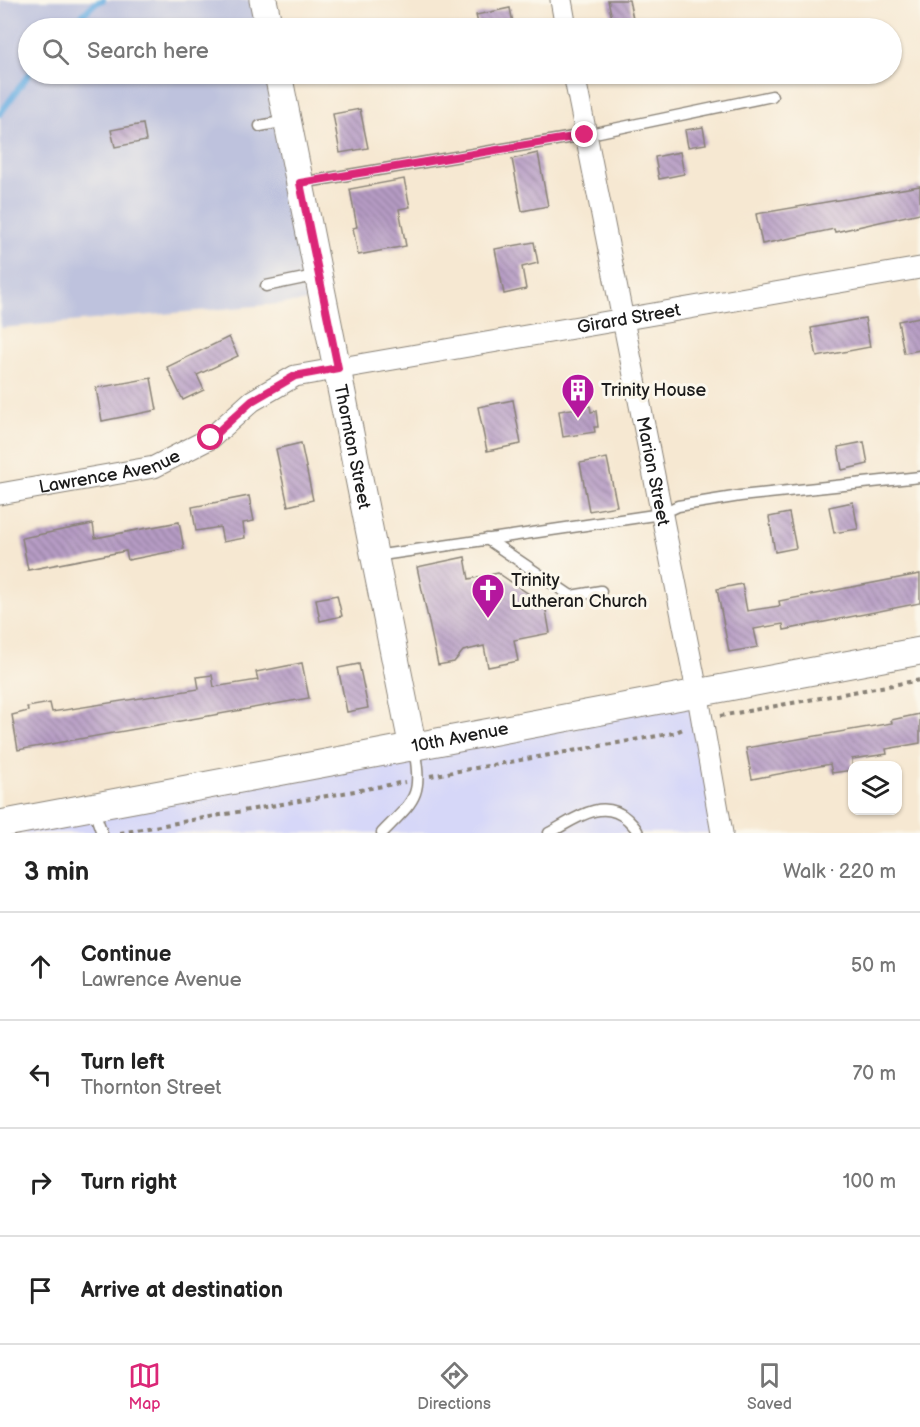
<!DOCTYPE html>
<meta charset="utf-8">
<style>
:root{--surface:#fff;--page:#f6f6f6;--text:#222;--muted:#767676;--line:#e0e0e0;--accent:#db2777}
body{margin:0;font-family:"Balsamiq Sans",sans-serif;background:var(--page);color:var(--text)}
.controls{position:absolute;right:18px;bottom:18px;display:grid;overflow:hidden;border-radius:12px;box-shadow:0 2px 4px #0004}
.controls button{width:54px;height:54px;display:grid;place-items:center;padding:0;border:0;border-bottom:2px solid var(--line);background:var(--surface);color:var(--text);font:30px sans-serif}
.stop{position:absolute;width:18px;height:18px;margin:-14px;border:4px solid #db2777;border-radius:50%;background:#fff}
.stop.end{background:#db2777;border-color:#fff;box-shadow:0 2px 6px #0008}
.list{margin:0;padding:0;list-style:none}
h2{display:flex;justify-content:space-between;align-items:center;height:78px;margin:0;padding:0 24px;font-size:26px}
h2 small{font-size:20px;font-weight:400;color:var(--muted)}
.list li{display:grid;grid-template-columns:39px 1fr auto;gap:18px;align-items:center;box-sizing:border-box;height:108px;padding:0 24px;border-top:2px solid var(--line)}
.list b{display:block;font-size:22px;white-space:nowrap}
.list p{margin:0;font-size:20px;white-space:nowrap;color:var(--muted)}
.list em{font-size:20px;font-style:normal;color:var(--muted)}
.icon{flex:none;width:33px;height:33px;fill:none;stroke:currentColor;stroke-width:2;stroke-linecap:round;stroke-linejoin:round}
.map{position:relative;flex:none;width:920px;height:833px;overflow:hidden}
.search{position:absolute;background:var(--surface);box-shadow:0 2px 4px #0004;left:18px;right:18px;top:18px;height:66px;display:flex;align-items:center;gap:15px;box-sizing:border-box;padding:0 21px;border-radius:33px;color:var(--muted);font-size:22px}
.sheet{height:510px;background:var(--surface)}
nav{display:flex;justify-content:space-around;align-items:center;box-sizing:border-box;height:84px;border-top:2px solid var(--line);background:var(--surface);font-size:16px;color:var(--muted)}
nav a{display:grid;justify-items:center;gap:3px}
nav .on{color:var(--accent)}
.map>svg:first-child{display:block}
.built{fill:#d6d7f8}
.industrial{fill:#bec2dd}
.lines{fill:none;stroke-linecap:round;stroke-linejoin:round}
.stream{stroke:#6db0e2;stroke-width:6}
.building{fill:url(#building-back-hatch)}
.service-casing{stroke:#898277;stroke-width:13}
.minor-casing{stroke:#898277;stroke-width:23}
.tertiary-casing{stroke:#898277;stroke-width:29}
.path{stroke:#898277;stroke-width:4;stroke-dasharray:4.5 4.5;stroke-linecap:butt}
.service{stroke:#fff;stroke-width:10}
.minor{stroke:#fff;stroke-width:21}
.tertiary{stroke:#fff;stroke-width:27}
.route{stroke:#db2777;stroke-width:8}
.labels{text-anchor:middle;dominant-baseline:central;stroke-width:6;stroke-linejoin:round;paint-order:stroke}
.street-label{font-size:18px;fill:#1c1c1c;stroke:#fbf7ec}
.poi-label{font-size:18px;fill:#1c1c1c;stroke:#fbf7ec;text-anchor:start}
</style>
<div class="map">
<svg width="920" height="833" viewBox="0 0 920 833">
<defs>
<pattern id="building-back-hatch" width="6" height="6" patternUnits="userSpaceOnUse" patternTransform="scale(1.5)"><rect width="6" height="6" fill="#b69bc4"/><path d="M-1 5l2 2M0 0l6 6M5-1l2 2" fill="none" stroke="#937e9e"/></pattern>
</defs>
<rect width="100%" height="100%" fill="#fbf7ec"/>
<filter id="ink" filterUnits="userSpaceOnUse"><feTurbulence type="fractalNoise" baseFrequency=".0167" numOctaves="2"/><feDisplacementMap in="SourceGraphic" scale="12" xChannelSelector="R" yChannelSelector="G"/><feConvolveMatrix kernelMatrix="1 2 1 2 8 2 1 2 1" color-interpolation-filters="sRGB"/></filter>
<filter id="wash" filterUnits="userSpaceOnUse"><feTurbulence type="fractalNoise" baseFrequency=".008" numOctaves="4" result="noise"/><feDisplacementMap in="SourceGraphic" scale="24" xChannelSelector="R" yChannelSelector="G"/><feGaussianBlur stdDeviation="1.35" result="paint"/><feColorMatrix in="noise" values="0 0 0 0 0 0 0 0 0 0 0 0 0 0 0 0 0 1.4 0 .05"/><feComposite in="paint" operator="in"/></filter>
<g filter="url(#wash)">
<rect width="100%" height="100%" fill="#f6e8d2"/>
<path class="built" d="M697,691L722,833H9Z"/>
<path class="industrial" d="M0,0H263L269,28H28V74H278L324,300L0,328Z"/>
<g class="lines">
<g class="stream">
<path d="M69,28L94,4L103,0"/>
<path d="M0,114L29,74"/>
</g>
</g>
<g id="blocks">
<g class="building">
<path d="M608,0H629L635,28H614Z"/>
<path d="M510,8L514,28H479L476,15Z"/>
<path d="M360,109L368,148L340,153L333,114Z"/>
<path d="M143,124L146,141L115,147L111,130Z"/>
<path d="M703,127L706,144L688,147L685,130Z"/>
<path d="M680,152L684,174L659,179L655,157Z"/>
<path d="M538,153L548,206L522,211L512,159Z"/>
<path d="M404,179L410,207L399,209L406,246L358,255L353,228L357,227L350,189Z"/>
<path d="M920,186V213L835,232L834,229L762,244L756,214Z"/>
<path d="M534,242L538,263L522,267L526,289L504,294L495,249Z"/>
<path d="M920,317V350L904,353L898,321Z"/>
<path d="M865,318L870,347L817,357L811,328Z"/>
<path d="M229,337L238,356L197,375L204,390L183,400L167,367Z"/>
<path d="M151,378L157,410L102,421L96,388Z"/>
<path d="M513,400L521,444L487,451L478,407Z"/>
<path d="M590,406L591,412L596,411L598,427H594L595,432L563,437L559,411Z"/>
<path d="M864,442L868,464L842,470L838,447Z"/>
<path d="M301,443L313,500L288,506L276,449Z"/>
<path d="M607,458L617,506L589,511L580,463Z"/>
<path d="M249,496L254,521L243,523L245,538L223,542L220,527L196,531L192,507Z"/>
<path d="M853,502L858,529L834,533L829,507Z"/>
<path d="M789,513L796,548L775,552L769,517Z"/>
<path d="M179,522L184,549L128,560L126,551L28,570L22,538L93,524L95,538Z"/>
<path d="M465,557L469,579L498,573L545,605L550,633L514,640L518,661L488,667L484,646L463,651L454,662L438,665L417,567Z"/>
<path d="M920,574V603L784,630L783,624L754,629L758,647L729,652L717,589L742,584L747,611L780,606L779,601Z"/>
<path d="M337,595L342,616L320,621L316,599Z"/>
<path d="M302,663L309,698L18,750L12,715L28,711L27,707L50,703L52,712L199,689L197,677L212,675L214,687L258,680L256,672Z"/>
<path d="M359,664L368,708L347,712L338,668Z"/>
<path d="M920,714V743L886,749L887,754L852,759V770L832,773L830,764L752,779L746,748L892,723L891,720Z"/>
</g>
</g>
</g>
<g filter="url(#ink)">
<use href="#blocks" fill-opacity="0" stroke="#898277" stroke-width="1.5"/>
<g class="lines">
<defs>
<g id="service">
<path d="M260,126L286,121"/>
<path d="M301,183L585,135L772,96"/>
<path d="M266,286L319,275"/>
<path d="M487,539L571,596L601,591"/>
<path d="M375,556L661,514L678,506L740,496L920,477"/>
<path d="M93,808L102,833"/>
<path d="M382,833C415,799 423,797 414,748"/>
<path d="M549,833C572,821 602,796 627,819C631,823 636,827 638,833"/>
</g>
<g id="minor">
<path d="M561,0L566,28"/>
<path id="s1" d="M574,74L697,691L722,833"/>
<path id="s2" d="M0,494L154,467L211,438L252,401L295,376L920,268"/>
</g>
<g id="tertiary">
<path d="M263,0L269,28"/>
<path id="s3" d="M278,74L413,748"/>
<path id="s4" d="M0,824C307,768 613,706 920,651"/>
</g>
</defs>
<use href="#service" class="service-casing"/>
<use href="#minor" class="minor-casing"/>
<use href="#tertiary" class="tertiary-casing"/>
<g class="path">
<path d="M720,716L920,680"/>
<path d="M430,776L674,733L685,728"/>
<path d="M120,833L405,782"/>
</g>
<use href="#service" class="service"/>
<use href="#minor" class="minor"/>
<use href="#tertiary" class="tertiary"/>
</g>
</g>
<g class="lines" filter="url(#ink)">
<path class="route" d="M211,438L252,401L295,376L338,368L300,183L585,135"/>
</g>
<defs>
<symbol id="building-pin" viewBox="-11 -11 22 30"><path d="M0 17L-7.5 6A9.5 9.5 0 1 1 7.5 6Z" fill="#b5179e" stroke="#fbf7ec"/><path d="M-4-6H4V6H1V3H-1V6H-4ZM-2.5-4.3h1.7v1.8h-1.7ZM.8-4.3h1.7v1.8H.8ZM-2.5-1h1.7V.8h-1.7ZM.8-1h1.7V.8H.8Z" fill="#fff"/></symbol>
<symbol id="church-pin" viewBox="-11 -11 22 30"><path d="M0 17L-7.5 6A9.5 9.5 0 1 1 7.5 6Z" fill="#b5179e" stroke="#fbf7ec"/><path d="M-1.2-6h2.4v3.5h3.3v2.4h-3.3V6h-2.4V-.1h-3.3v-2.4h3.3Z" fill="#fff"/></symbol>
</defs>
<g fill-rule="evenodd">
<use href="#building-pin" x="559" y="371" width="38" height="52"/>
<use href="#church-pin" x="469" y="571" width="38" height="52"/>
</g>
<g class="labels">
<g class="street-label">
<text stroke="none"><textPath href="#s2" startOffset="664">Girard Street</textPath></text>
<text stroke="none"><textPath href="#s3" startOffset="380">Thornton Street</textPath></text>
<text stroke="none"><textPath href="#s2" startOffset="112">Lawrence Avenue</textPath></text>
<text stroke="none"><textPath href="#s1" startOffset="405">Marion Street</textPath></text>
<text stroke="none"><textPath href="#s4" startOffset="468">10th Avenue</textPath></text>
</g>
<g class="poi-label">
<text x="601" y="390">Trinity House</text>
<text x="511" y="580">Trinity<tspan x="511" dy="21">Lutheran Church</tspan></text>
</g>
</g>
</svg>
<div class="controls">
<button><svg class="icon" aria-label="layers" viewBox="0 0 24 24"><path d="M12 4l9 5-9 5-9-5zM3 14l9 5 9-5"/></svg></button>
</div>
<div class="stop" style="left:211px;top:438px"></div>
<div class="stop end" style="left:585px;top:135px"></div>
<div class="search"><svg class="icon" aria-label="search" viewBox="0 0 24 24"><circle cx="10" cy="10" r="6"/><path d="M15 15l6 6"/></svg>Search here</div>
</div>
<section class="sheet">
<h2>3 min<small>Walk · 220 m</small></h2>
<ul class="list">
<li><svg class="icon" aria-label="ahead" viewBox="0 0 24 24"><path d="M12 20V5M6 11l6-6 6 6"/></svg><div><b>Continue</b><p>Lawrence Avenue</p></div><em>50 m</em></li>
<li><svg class="icon" aria-label="left" viewBox="0 0 24 24"><path d="M17 20v-9H6M10 6l-5 5 5 5"/></svg><div><b>Turn left</b><p>Thornton Street</p></div><em>70 m</em></li>
<li><svg class="icon" aria-label="right" viewBox="0 0 24 24"><path d="M7 20v-9h11M14 6l5 5-5 5"/></svg><div><b>Turn right</b></div><em>100 m</em></li>
<li><svg class="icon" aria-label="arrive" viewBox="0 0 24 24"><path d="M6 21V4h12l-3 4 3 4H6"/></svg><div><b>Arrive at destination</b></div></li>
</ul>
</section>
<nav>
<a class="on"><svg class="icon" aria-label="map" viewBox="0 0 24 24"><path d="M3 6l6-2 6 2 6-2v14l-6 2-6-2-6 2zM9 4v14M15 6v14"/></svg>Map</a>
<a><svg class="icon" aria-label="directions" viewBox="0 0 24 24"><path d="M12 3l9 9-9 9-9-9zM9 14v-3h6M13 9l2 2-2 2"/></svg>Directions</a>
<a><svg class="icon" aria-label="saved" viewBox="0 0 24 24"><path d="M7 4h10v16l-5-4-5 4z"/></svg>Saved</a>
</nav>
